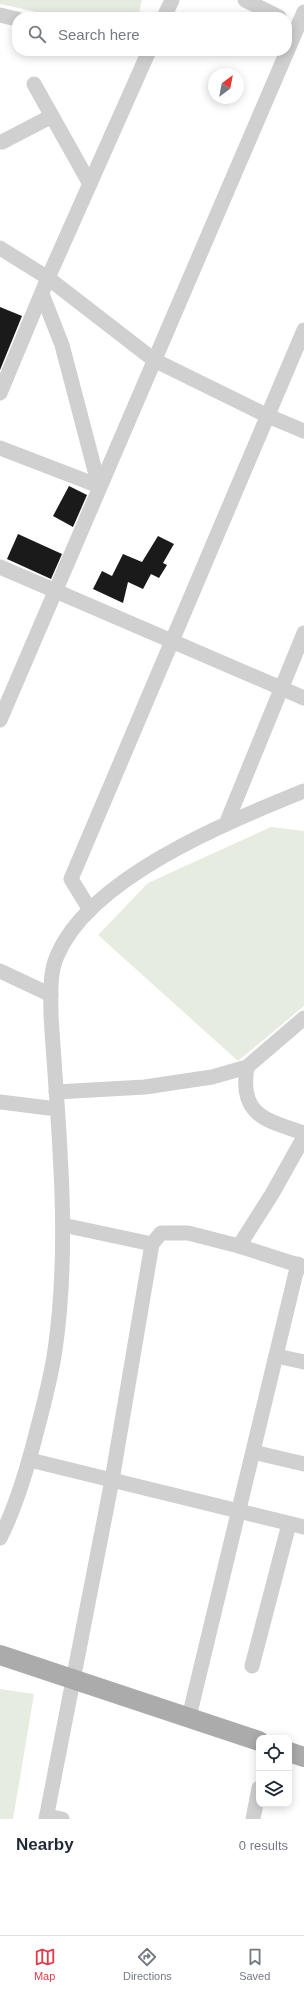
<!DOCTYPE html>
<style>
:root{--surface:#fff;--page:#f2f2f3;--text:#1f2937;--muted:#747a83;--line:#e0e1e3;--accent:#e63946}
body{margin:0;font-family:Arial,sans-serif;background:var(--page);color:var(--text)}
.controls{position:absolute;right:12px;bottom:12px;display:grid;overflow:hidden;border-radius:8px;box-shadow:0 2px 10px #0003}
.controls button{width:36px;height:36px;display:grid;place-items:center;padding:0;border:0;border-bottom:1px solid var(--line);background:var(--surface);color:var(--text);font:20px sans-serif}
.compass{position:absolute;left:208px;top:68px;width:36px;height:36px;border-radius:50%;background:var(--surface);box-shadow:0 2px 10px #0003;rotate:32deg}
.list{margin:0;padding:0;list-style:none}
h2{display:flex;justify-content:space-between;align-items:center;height:52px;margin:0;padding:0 16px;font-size:17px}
h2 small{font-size:13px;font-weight:400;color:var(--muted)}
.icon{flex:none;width:22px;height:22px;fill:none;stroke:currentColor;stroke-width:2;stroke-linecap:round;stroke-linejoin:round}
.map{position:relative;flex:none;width:304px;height:1819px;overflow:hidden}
.search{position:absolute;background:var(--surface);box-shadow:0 2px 10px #0003;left:12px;right:12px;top:12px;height:44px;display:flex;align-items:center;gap:10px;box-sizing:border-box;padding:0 14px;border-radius:16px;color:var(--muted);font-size:15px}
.sheet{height:116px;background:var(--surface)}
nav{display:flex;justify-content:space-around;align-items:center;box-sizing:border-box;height:56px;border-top:1px solid var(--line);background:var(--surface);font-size:11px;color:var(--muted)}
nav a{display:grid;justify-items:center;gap:2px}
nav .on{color:var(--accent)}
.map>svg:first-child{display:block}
.green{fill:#e6ecdf}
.building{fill:#1a1a1a}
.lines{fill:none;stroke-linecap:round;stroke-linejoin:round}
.minor{stroke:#d0d0d0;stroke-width:15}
.major{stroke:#ababab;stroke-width:20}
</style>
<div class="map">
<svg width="304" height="1819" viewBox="0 0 304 1819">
<rect width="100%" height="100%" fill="#fff"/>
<g class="green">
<path d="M0,0H142L138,17H60L0,4Z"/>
<path d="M271,827L304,831V1006L238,1061L98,935L148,883Z"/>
<path d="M0,1689L34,1694L13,1819H0Z"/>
</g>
<g class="building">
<path d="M0,307L22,316L0,370Z"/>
<path d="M69,486L87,495L73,527L53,516Z"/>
<path d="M18,534L62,554L51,579L7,559Z"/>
<path d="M158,536L174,544L163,563L167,565L159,578L151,574L143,589L128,582L123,603L93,589L102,571L112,576L123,554L142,562Z"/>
</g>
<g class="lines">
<g class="minor">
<path d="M245,0L279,17"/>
<path d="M0,15L17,19"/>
<path d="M164,17L172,0"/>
<path d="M34,84L90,184"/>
<path d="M2,142L52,116"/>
<path d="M0,248L48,278L154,360L268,416L304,431"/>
<path d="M42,294L62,345L99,486"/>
<path d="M0,393L48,278L149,51"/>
<path d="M0,448L99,486"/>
<path d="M0,567L304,698"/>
<path d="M0,720L304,12"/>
<path d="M226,824L304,633"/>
<path d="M90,910L71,879L304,330"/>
<path d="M0,971L51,995"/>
<path d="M247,1067C239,1115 265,1120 304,1133"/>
<path d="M56,1092L145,1087L212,1077L247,1067L304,1018"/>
<path d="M0,1102L57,1109"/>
<path d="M63,1225L152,1244"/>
<path d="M239,1246L272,1194L304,1137"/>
<path d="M276,1356L304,1362"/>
<path d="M253,1452L304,1464"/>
<path d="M30,1460L304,1527"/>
<path d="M0,1538C17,1505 28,1466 37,1430C44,1404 51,1377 55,1350C71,1240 58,1126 51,1016C51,996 49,974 57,956C90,877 230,821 304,791"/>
<path d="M252,1666L289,1524"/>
<path d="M189,1717L298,1264"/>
<path d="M47,1816L62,1819"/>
<path d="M46,1819L112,1480L152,1244L161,1233H188L239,1246L304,1267"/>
<path d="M253,1819L259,1788"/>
</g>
<g class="major">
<path d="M0,1655L259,1741"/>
<path d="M289,1752L304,1757"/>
</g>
</g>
</svg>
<div class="controls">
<button><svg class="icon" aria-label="locate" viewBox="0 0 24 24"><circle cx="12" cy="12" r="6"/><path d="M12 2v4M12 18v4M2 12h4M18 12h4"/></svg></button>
<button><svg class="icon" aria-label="layers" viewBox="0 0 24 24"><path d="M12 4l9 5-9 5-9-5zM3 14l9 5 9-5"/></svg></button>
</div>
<svg class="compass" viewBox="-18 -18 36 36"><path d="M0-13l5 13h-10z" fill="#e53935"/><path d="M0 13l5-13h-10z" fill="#747a83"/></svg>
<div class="search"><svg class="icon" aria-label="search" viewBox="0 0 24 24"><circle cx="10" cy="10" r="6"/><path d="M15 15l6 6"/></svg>Search here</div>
</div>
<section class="sheet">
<h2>Nearby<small>0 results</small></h2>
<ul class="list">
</ul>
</section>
<nav>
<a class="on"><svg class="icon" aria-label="map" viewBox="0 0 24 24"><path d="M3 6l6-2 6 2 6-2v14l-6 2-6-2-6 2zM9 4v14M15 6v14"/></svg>Map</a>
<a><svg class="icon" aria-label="directions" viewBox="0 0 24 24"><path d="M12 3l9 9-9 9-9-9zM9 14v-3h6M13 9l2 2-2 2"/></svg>Directions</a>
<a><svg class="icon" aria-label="saved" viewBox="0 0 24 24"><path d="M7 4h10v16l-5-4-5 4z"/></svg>Saved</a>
</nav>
